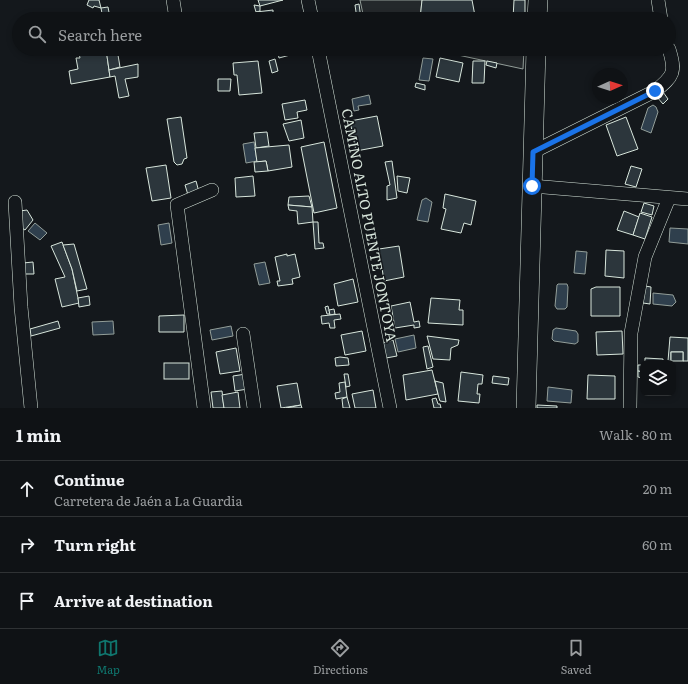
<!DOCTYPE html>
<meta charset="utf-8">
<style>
:root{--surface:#0f1215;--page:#181b1e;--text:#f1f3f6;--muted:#9b9ea0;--line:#2f3234;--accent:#0f766e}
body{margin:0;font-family:Literata,serif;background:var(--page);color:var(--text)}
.controls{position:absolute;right:12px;bottom:12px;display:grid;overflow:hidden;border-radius:8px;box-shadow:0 2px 6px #0003}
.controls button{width:36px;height:36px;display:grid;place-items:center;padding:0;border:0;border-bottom:1px solid var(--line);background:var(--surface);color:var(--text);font:20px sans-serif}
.compass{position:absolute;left:592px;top:68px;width:36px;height:36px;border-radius:50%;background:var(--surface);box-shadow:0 2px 6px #0003;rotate:87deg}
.stop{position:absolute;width:12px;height:12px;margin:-9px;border:3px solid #1a73e8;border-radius:50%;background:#fff}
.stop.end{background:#1a73e8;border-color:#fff;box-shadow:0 1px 4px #0008}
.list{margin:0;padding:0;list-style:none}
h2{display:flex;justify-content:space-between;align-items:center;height:52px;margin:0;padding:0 16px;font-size:17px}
h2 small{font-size:13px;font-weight:400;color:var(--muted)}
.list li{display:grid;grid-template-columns:26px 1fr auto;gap:12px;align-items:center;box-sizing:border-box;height:56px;padding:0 16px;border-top:1px solid var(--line)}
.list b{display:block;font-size:15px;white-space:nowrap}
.list p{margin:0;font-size:13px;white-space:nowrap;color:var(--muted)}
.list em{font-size:13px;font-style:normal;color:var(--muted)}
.icon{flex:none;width:22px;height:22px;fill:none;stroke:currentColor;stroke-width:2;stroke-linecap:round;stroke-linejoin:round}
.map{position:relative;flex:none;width:688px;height:408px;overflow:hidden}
.search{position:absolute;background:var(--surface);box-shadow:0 2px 6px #0003;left:12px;right:12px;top:12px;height:44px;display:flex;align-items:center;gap:10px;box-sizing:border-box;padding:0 14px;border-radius:22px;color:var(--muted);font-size:15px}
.sheet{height:220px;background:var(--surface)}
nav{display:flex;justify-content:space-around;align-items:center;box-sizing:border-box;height:56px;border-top:1px solid var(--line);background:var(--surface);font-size:11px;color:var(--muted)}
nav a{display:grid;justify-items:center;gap:2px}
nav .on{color:var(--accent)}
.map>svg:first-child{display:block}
.parking{fill:#24282b;stroke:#939e99}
.water{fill:#2f3f4d;stroke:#939e99}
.building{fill:#2c363c;stroke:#d8e6dc}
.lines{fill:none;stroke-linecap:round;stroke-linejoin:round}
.street-casing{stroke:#d8e6dc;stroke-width:14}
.secondary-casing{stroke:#d8e6dc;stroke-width:20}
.street{stroke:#14181c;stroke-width:13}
.secondary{stroke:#14181c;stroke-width:19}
.route{stroke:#1a73e8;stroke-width:5}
.labels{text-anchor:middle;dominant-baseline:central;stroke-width:3;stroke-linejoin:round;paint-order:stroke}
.street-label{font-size:14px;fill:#d8e6dc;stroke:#14181c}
</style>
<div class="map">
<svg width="688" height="408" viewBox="0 0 688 408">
<rect width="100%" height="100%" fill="#14181c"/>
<g class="parking">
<path d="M360,0H422L420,19H364Z"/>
<path d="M430,49H498L508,51V49H524L523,69Z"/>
</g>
<g class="water">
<path d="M628,14L629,19H606L605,16Z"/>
<path d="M423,58L433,59L429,81L419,80Z"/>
<path d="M369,95L371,104L358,106L359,110L354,111L352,99Z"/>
<path d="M653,105L656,107L658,112L651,133L641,129L648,108Z"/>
<path d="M254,142L257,161L246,163L243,144Z"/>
<path d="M426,198L432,202L428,222L417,220L422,200Z"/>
<path d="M35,223L47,233L40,240L28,231Z"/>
<path d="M169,223L172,243L161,245L158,225Z"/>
<path d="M670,228L688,229V244L669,242Z"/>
<path d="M576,251L587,252L585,274L574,273Z"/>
<path d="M265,262L270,283L259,285L254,264Z"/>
<path d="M558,284H567L568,287L567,307L565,309H557L555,306L557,285Z"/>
<path d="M653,293L673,295L676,302L672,306L653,304Z"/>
<path d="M113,321L114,334L93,335L92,322Z"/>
<path d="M231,326L233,336L212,340L210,330Z"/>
<path d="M556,328L576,331L578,334V342L575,344L554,341L552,339L553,330Z"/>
<path d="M414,335L416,348L398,352L395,339Z"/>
<path d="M548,387L572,390L571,403L547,401Z"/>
</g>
<g class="building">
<path d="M89,0H99L101,8L94,6L93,8L87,5Z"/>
<path d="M258,0H283L260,6Z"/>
<path d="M422,0H472L475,16L463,19H420Z"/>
<path d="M514,0H525V19H513Z"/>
<path d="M359,4L361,19H357L355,5Z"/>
<path d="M254,5L260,6V11L256,12Z"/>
<path d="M108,7L110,18L115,19H103L101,8Z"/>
<path d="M273,10V15L267,17L268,19H257L256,12Z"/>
<path d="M355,13L357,19H331L330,17Z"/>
<path d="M78,49H106L110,77L71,84L69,71L78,69L76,58H80Z"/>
<path d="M106,49H117L120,67L109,70Z"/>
<path d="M277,49H304L305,51L279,58Z"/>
<path d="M440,58L463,63L459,82L436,77Z"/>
<path d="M275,59L278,71L272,73L269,61Z"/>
<path d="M258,61L262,93L239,95L237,75H234L233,63Z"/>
<path d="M473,61H485L484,83H472Z"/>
<path d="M487,61L497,63L496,68L486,65Z"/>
<path d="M138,64V77L125,79L129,96L119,98L115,76L110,77L109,70Z"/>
<path d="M218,79H231L230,91H218Z"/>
<path d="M416,83L425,85V90L415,87Z"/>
<path d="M663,92L668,99L663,104L657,97Z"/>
<path d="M305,100L307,110L297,112L298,118L285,120L282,104Z"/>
<path d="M377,116L383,146L356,151L350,121Z"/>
<path d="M181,117L187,158L184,159L182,164L177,165L174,162L167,119Z"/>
<path d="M626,117L638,149L617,156L606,125Z"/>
<path d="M301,120L304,138L289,141L283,124Z"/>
<path d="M267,132L269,146L256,148L254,133Z"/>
<path d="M324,142L337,208L314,213L301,147Z"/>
<path d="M289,145L292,167L268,171L266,161L257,162L255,148Z"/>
<path d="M266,161L268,171L255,172L254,162Z"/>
<path d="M392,161L397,198L387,200V186L390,185L385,162Z"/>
<path d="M166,165L171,198L152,201L146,168Z"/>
<path d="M631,166L642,169L636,187L625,184Z"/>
<path d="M253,176L255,196L236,197L235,178Z"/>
<path d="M397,176L410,178L407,193L398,191Z"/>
<path d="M196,181L199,192L188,195L185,185Z"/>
<path d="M445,194L476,201L471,225L464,223L461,233L441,229L446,209L443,208Z"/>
<path d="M309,196L312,207L288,205L289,197Z"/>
<path d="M644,203L654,206L652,215L641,212Z"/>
<path d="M288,205L312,207L313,222L298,224L297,211L289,210Z"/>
<path d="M27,210L33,220L25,230L20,227V211Z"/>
<path d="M624,211L639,217L633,235L617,230Z"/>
<path d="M640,213L652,217L645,239L633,235Z"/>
<path d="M313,222H318L319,243H323L324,248L315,249Z"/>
<path d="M62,242L72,269L79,303L62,307L55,279L65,277L51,246Z"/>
<path d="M74,244L87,289L77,291L72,269L63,245Z"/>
<path d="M399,246L404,277L384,281L379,249Z"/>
<path d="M606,250L624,251V278L605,276Z"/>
<path d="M287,254V256L295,254L300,277L292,279L293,284L278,286L277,281H280L275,257Z"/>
<path d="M33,262L34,274H24L23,263Z"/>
<path d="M353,279L358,302L338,306L334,284Z"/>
<path d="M645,286L651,287L650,304L643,303Z"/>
<path d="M596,287H620V316H591V289Z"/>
<path d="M89,296L90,305L79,307L78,298Z"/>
<path d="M431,298L460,300L459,310H463V325L428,323Z"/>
<path d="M410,302L414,322L419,321L420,327L414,328V325L395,328L391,306Z"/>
<path d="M328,306L330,314H327L325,307Z"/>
<path d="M334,309L335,314L330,315L329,310Z"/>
<path d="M340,314L341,319L334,320L335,328H330L329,323L322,324L321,316Z"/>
<path d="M184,315V332H159V316Z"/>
<path d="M58,321L60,328L31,336L30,329Z"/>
<path d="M362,331L366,351L345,355L341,335Z"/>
<path d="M622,331L623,354L597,355L596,332Z"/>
<path d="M427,336L459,340L458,345L451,348L450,360L433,359Z"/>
<path d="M670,337L688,338V361H683V352H671V361H668Z"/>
<path d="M393,340L397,356L386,358L382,343Z"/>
<path d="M428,346L433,367L427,369L423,347Z"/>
<path d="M236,348L240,371L220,374L216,352Z"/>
<rect x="671" y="352" width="12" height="9"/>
<path d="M340,357L348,358L349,365L336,366L335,358Z"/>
<path d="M645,358L663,359V363H645Z"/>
<rect x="164" y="363" width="25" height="16"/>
<path d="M638,365H643V372L638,371Z"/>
<path d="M432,370L438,394L406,400L403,375Z"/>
<path d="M638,371L643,372V389L642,378L638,377Z"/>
<path d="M461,372L483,375L482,384H478L477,394H480L479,403L458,401Z"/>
<path d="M246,374L248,389L235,391L233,376Z"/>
<path d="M344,374H348L350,386L346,387Z"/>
<path d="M588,375L615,376V399H587Z"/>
<path d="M493,376L509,378L508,385L492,383Z"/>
<path d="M435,381L443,383L446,402L440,401L439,398Z"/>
<path d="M345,382L347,397L336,399L335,393L340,392L339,383Z"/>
<path d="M297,383L301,405L281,408L277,386Z"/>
<path d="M373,390L376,408H355L352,394Z"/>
<path d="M222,391L224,408H213L211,392Z"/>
<path d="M238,392L240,408H224L222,395Z"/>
<path d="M347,397L350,408H343L342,399Z"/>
<path d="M436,398L438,404H440L441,408H434L432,399Z"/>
<path d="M301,405L302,408H286Z"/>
<path d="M537,405L557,406V408H537Z"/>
</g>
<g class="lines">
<defs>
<g id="street">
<path d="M173,0L176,19"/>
<path d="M308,0L312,19"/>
<path d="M658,0L661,19"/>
<path d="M318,49L390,408"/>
<path d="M533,152L655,91C674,76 676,72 669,49"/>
<path d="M532,186L688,199"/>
<path d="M15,202L21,307L31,408"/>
<path d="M243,334L254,408"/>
<path d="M204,408L177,205L212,190"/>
<path d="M630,408L631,333L645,257L669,198"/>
</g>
<g id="secondary">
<path d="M537,19L538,0"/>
<path d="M526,408L536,49"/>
</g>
</defs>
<use href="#street" class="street-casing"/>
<use href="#secondary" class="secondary-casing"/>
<use href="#street" class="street"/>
<use href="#secondary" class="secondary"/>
</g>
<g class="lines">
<path class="route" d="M532,186L533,152L655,91"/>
</g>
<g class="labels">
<g class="street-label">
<text transform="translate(370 225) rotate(79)">CAMINO ALTO PUENTE JONTOYA</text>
</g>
</g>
</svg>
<div class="controls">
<button><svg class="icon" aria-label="layers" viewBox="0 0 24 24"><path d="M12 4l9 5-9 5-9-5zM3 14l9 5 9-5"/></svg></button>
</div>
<svg class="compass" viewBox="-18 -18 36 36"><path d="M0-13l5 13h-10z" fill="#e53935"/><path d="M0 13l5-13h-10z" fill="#9b9ea0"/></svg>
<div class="stop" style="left:532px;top:186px"></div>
<div class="stop end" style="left:655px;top:91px"></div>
<div class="search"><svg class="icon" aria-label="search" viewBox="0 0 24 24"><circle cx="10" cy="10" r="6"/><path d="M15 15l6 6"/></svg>Search here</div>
</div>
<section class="sheet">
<h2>1 min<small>Walk · 80 m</small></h2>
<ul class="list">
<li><svg class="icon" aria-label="ahead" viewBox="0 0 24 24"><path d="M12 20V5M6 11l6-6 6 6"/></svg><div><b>Continue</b><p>Carretera de Jaén a La Guardia</p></div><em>20 m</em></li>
<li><svg class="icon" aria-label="right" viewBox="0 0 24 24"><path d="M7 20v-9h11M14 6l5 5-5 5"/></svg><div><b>Turn right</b></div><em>60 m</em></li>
<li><svg class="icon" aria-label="arrive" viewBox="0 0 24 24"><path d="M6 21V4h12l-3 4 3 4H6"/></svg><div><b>Arrive at destination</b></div></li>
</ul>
</section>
<nav>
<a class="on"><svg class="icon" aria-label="map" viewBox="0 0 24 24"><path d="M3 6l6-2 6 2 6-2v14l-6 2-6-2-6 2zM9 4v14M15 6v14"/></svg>Map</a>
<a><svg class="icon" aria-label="directions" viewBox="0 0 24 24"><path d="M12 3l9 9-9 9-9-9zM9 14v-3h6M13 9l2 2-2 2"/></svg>Directions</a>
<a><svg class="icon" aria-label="saved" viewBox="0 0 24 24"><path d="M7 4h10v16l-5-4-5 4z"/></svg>Saved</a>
</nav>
